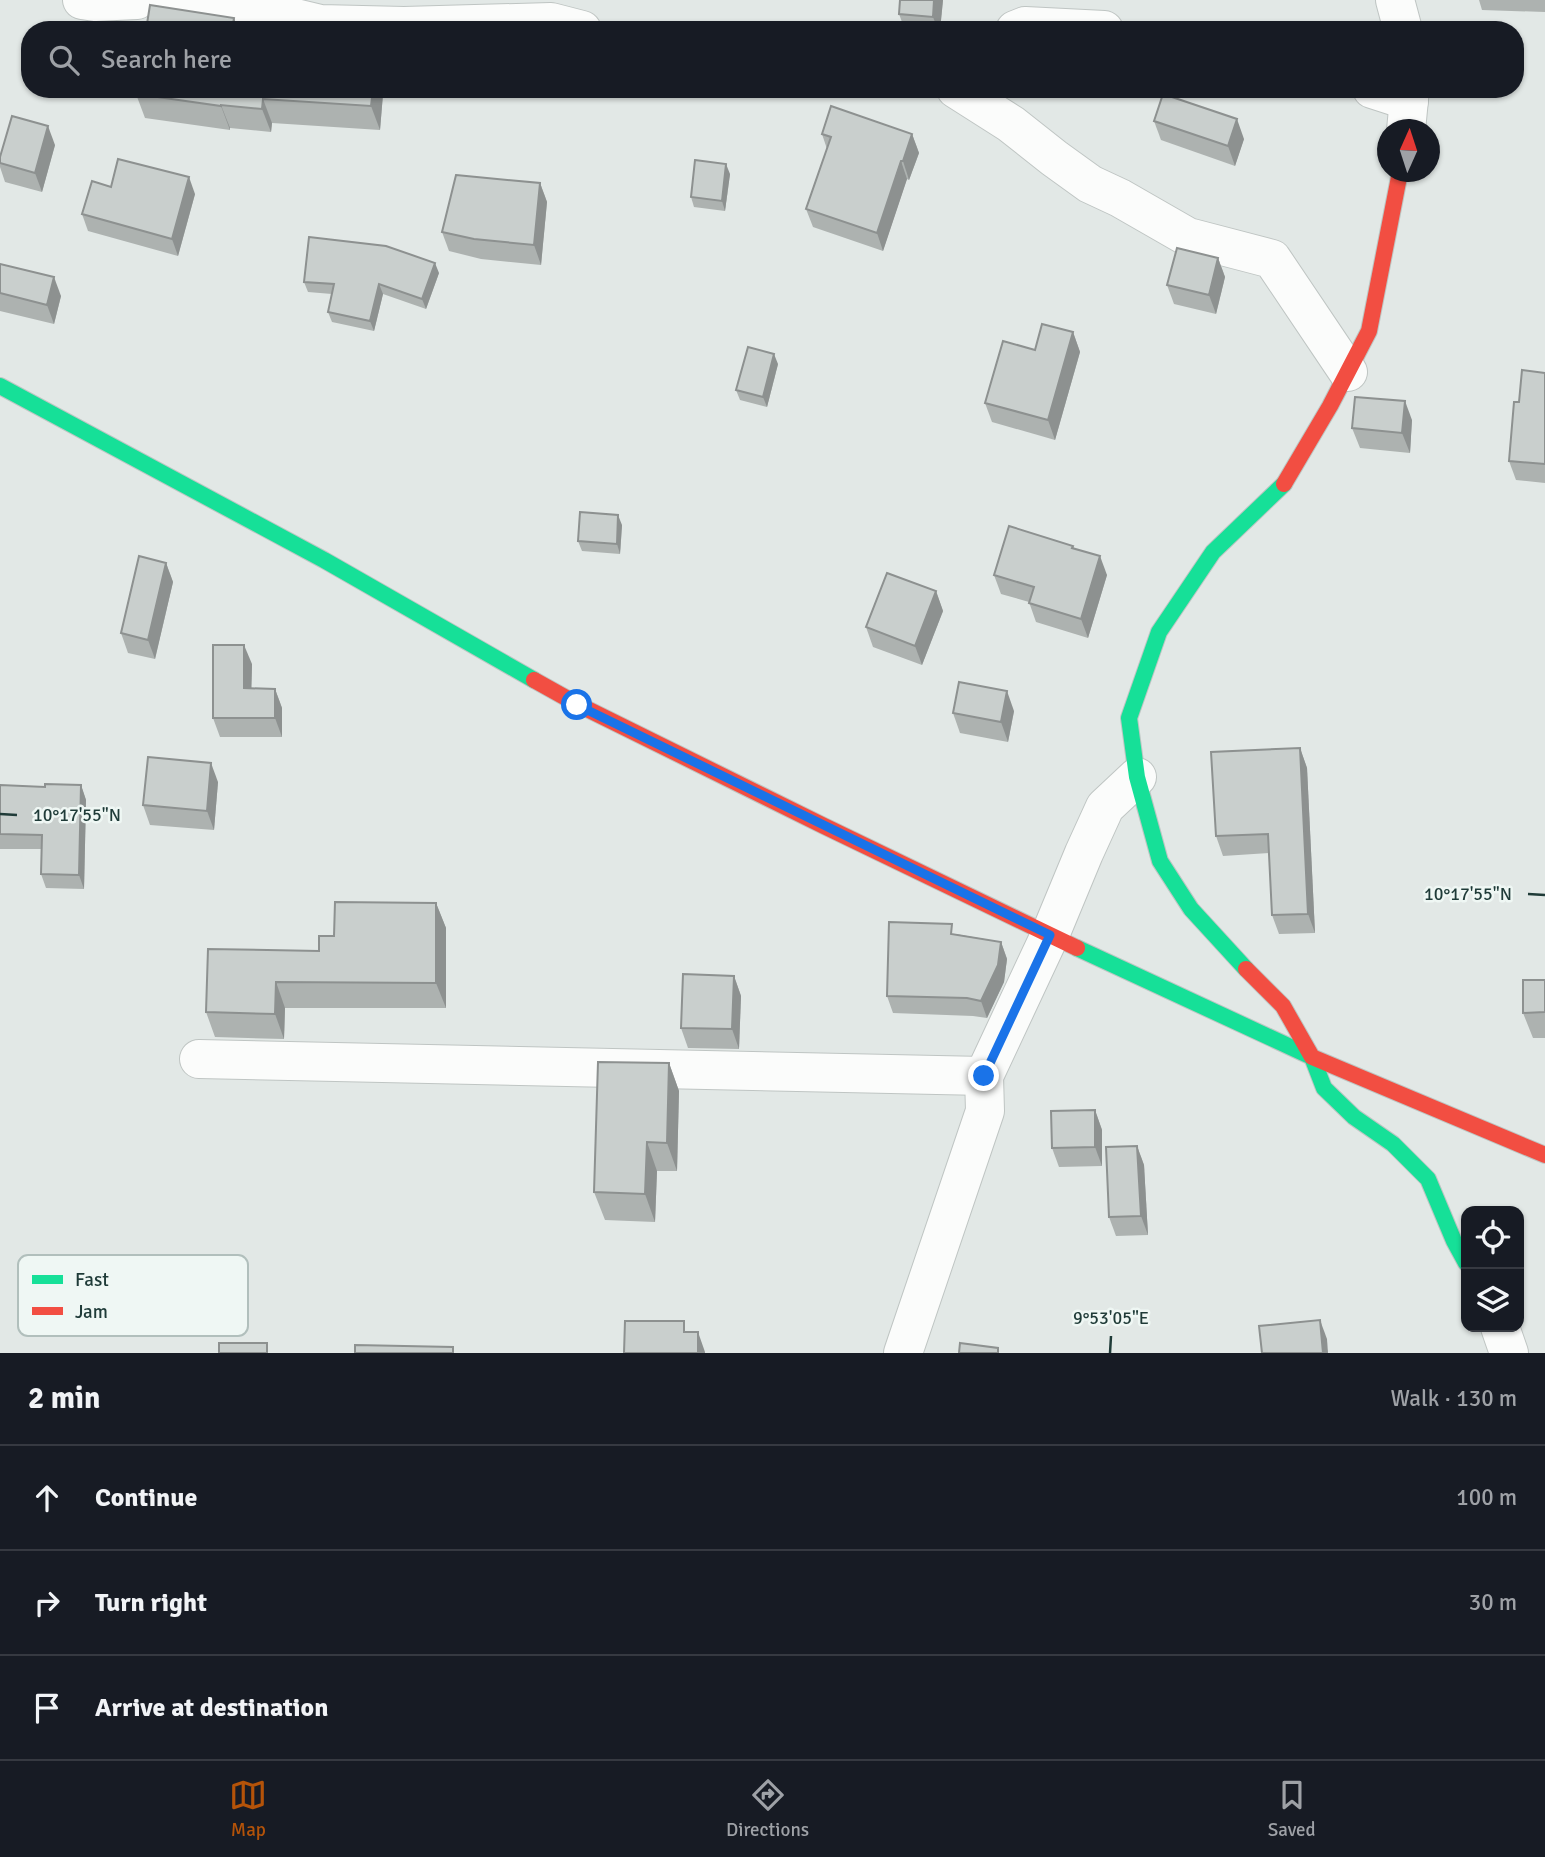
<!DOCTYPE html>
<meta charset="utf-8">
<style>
:root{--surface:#171b24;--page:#242831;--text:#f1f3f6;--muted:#9ea1a6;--line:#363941;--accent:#b45309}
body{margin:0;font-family:Signika,sans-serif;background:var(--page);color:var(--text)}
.controls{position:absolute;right:21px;bottom:21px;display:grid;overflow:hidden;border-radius:14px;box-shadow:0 2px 5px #0004}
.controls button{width:63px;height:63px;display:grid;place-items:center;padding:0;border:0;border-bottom:2px solid var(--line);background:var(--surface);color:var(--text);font:35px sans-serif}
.compass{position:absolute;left:1377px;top:119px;width:63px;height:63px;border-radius:50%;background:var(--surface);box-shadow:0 2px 5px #0004;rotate:3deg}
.stop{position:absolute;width:21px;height:21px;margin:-16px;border:5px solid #1a73e8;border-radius:50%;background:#fff}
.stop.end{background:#1a73e8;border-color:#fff;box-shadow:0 2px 7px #0008}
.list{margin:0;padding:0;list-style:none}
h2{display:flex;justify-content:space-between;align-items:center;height:91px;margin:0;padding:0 28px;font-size:30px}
h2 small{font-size:23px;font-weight:400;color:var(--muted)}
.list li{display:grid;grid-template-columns:46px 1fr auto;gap:21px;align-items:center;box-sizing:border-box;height:105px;padding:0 28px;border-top:2px solid var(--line)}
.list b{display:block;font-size:26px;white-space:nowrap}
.list em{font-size:23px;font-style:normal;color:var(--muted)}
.icon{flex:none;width:38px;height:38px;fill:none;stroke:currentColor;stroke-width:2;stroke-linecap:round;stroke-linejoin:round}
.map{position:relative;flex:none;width:1545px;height:1353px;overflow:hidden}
.search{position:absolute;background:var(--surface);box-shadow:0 2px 5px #0004;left:21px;right:21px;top:21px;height:77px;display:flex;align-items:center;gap:18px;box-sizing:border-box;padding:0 24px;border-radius:28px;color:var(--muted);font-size:26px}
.sheet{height:406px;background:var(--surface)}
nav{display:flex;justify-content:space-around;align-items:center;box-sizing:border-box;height:98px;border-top:2px solid var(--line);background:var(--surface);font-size:19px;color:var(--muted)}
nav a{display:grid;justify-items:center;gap:4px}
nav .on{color:var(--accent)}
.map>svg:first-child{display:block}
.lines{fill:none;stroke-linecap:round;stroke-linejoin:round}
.street-casing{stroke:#bfc5c3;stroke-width:40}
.fast-casing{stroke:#bdc6c3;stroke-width:18}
.jam-casing{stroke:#bdc6c3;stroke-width:18}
.street{stroke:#fbfcfb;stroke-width:38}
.fast{stroke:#16e098;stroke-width:16}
.jam{stroke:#f24e42;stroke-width:16}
.wall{fill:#adb2b0}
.shaded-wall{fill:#8d9190}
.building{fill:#c9cfcd;stroke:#8d9190;stroke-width:2}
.route{stroke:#1a73e8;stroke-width:9}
.ticks{fill:none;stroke:#1f3b38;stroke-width:2.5}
.key{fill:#eff7f4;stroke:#b1bfbc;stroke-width:2}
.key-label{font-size:19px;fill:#1f3b38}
.ticks-label{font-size:18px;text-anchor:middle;fill:#1f3b38;stroke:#eff7f4;stroke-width:5;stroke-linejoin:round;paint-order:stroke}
</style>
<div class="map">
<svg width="1545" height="1353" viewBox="0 0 1545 1353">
<rect width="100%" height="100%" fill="#e2e8e6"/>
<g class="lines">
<defs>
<g id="street">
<path d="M82,0L95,2L137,0"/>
<path d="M167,0L254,8L320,24L404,26L551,22L582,30"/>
<path d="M1395,0L1403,30"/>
<path d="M1015,30L1025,26L1104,30"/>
<path d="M956,89L1011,124L1054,158L1090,184L1120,198L1188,237L1272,259L1348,372"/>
<path d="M1372,89L1409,101"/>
<path d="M1406,130L1410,89"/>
<path d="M199,1059L984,1076"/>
<path d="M1500,1327L1509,1353"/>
<path d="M903,1353L985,1111L984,1076L1050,935L1084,853L1105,807L1137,777"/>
</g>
<g id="fast">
<path d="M0,386L324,560L534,680"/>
<path d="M1077,948L1312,1057L1324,1088L1354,1117L1393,1144L1428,1179L1454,1241L1466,1263"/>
<path d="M1246,969L1191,909L1160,861L1137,777L1129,718L1159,632L1213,552L1284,484"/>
</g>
<g id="jam">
<path d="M1284,484L1330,406L1369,331L1400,172"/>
<path d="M534,680L577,704L824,826L1077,948"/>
<path d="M1246,969L1283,1006L1312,1057L1545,1155"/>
</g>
</defs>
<use href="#street" class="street-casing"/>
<use href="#fast" class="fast-casing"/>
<use href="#jam" class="jam-casing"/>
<use href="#street" class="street"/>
<use href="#fast" class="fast"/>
<use href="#jam" class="jam"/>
</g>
<g class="wall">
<path d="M900,0H943L940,30H905L899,14Z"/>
<path d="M1479,0H1545V12L1482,10Z"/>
<path d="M136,94H383L380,130L272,123L271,132L230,128V130L145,118Z"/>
<path d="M1154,121L1244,139L1235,166L1161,140Z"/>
<path d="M822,134H912L919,153L909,180L907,179L883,251L813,227L806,209L827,149Z"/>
<path d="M55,145L42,192L5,182L0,167V157Z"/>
<path d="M730,174L725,211L694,207L691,197Z"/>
<path d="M540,183L547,202L541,265L481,259L449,251L442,232Z"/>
<path d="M111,187L195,194L178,256L88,231L82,214Z"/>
<path d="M1218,258L1225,277L1216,314L1174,304L1167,285Z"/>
<path d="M0,264L61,296L54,324L0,311Z"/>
<path d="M439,273L426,309L383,294L374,331L332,322L328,312L332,294L308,292L304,282Z"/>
<path d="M1073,332L1080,352L1055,440L992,422L985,403L1035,350Z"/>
<path d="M778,364L767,407L740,400L736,390Z"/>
<path d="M1545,373V483L1516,480L1509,461L1519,402Z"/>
<path d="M1412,420L1410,453L1360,448L1352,428Z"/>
<path d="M622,525L620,554L582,551L578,541Z"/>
<path d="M1073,546L1074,548L1107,575L1088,638L1036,622L1029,602L1001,594L994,575Z"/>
<path d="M166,563L173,582L155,659L128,653L121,633Z"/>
<path d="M936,591L943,611L922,665L873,647L866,627Z"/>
<path d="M252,664L251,688L275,689L282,708V737H220L213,718Z"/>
<path d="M1014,711L1008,742L960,733L953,713Z"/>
<path d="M1300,748L1307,768L1315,933L1279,934L1272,915L1269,853L1223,856L1216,836Z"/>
<path d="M218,782L214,830L150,825L143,805Z"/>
<path d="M0,785L45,787L81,785L86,800L84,889L46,888L41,874L42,849H0Z"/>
<path d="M436,903L446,928V1008H285L284,1039L215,1037L206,1012L319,951L334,936Z"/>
<path d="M956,934L1001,942L1007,959L1004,982L987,1018L973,1016L893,1013L887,996Z"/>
<path d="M734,976L741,996L739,1049L688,1048L681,1028Z"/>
<path d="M1545,980V1038H1533L1523,1013Z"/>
<path d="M669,1063L679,1091L677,1171H657L655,1222L605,1220L594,1192Z"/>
<path d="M1095,1110L1102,1130V1166L1059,1167L1052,1148Z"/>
<path d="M1137,1146L1144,1165L1148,1235L1116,1236L1109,1217Z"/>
</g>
<g class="shaded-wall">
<path d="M934,0H943L940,30H938L933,17Z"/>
<path d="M234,18L238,30H232Z"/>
<path d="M373,89H381L383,94L380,130L371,106Z"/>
<path d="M263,99L272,123L271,132L262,109Z"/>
<path d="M221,105L230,128V130L221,106Z"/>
<path d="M1237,119L1244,139L1235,166L1228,146Z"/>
<path d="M48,126L55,145L42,192L35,173Z"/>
<path d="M912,134L919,153L909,180L903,161Z"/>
<path d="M901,161L907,179L883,251L877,233Z"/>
<path d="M726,164L730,174L725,211L722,201Z"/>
<path d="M189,177L195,194L178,256L172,239Z"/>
<path d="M540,183L547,202L541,265L534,245Z"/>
<path d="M1218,258L1225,277L1216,314L1209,295Z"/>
<path d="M435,263L439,273L426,309L422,299Z"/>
<path d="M54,277L61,296L54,324L47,305Z"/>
<path d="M379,284L383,294L374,331L370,321Z"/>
<path d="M1073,332L1080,352L1055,440L1048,420Z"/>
<path d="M774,354L778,364L767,407L763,397Z"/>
<path d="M1405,401L1412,420L1410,453L1402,433Z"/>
<path d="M618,515L622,525L620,554L617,544Z"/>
<path d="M1100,556L1107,575L1088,638L1081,619Z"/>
<path d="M166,563L173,582L155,659L148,640Z"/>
<path d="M936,591L943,611L922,665L915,646Z"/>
<path d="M244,645L252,664L251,708L244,688Z"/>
<path d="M275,689L282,708V737L275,718Z"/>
<path d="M1007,691L1014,711L1008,742L1001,722Z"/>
<path d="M1300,748L1307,768L1315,933L1308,914Z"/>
<path d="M211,763L218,782L214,830L207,811Z"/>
<path d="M81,785L86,800L84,889L79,875Z"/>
<path d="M436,903L446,928V1008L436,983Z"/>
<path d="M1001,942L1007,959L1004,982L987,1018L981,1001Z"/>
<path d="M734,976L741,996L739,1049L732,1029Z"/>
<path d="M276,982L285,1008L284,1039L275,1014Z"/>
<path d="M669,1063L679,1091L677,1171L667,1143Z"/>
<path d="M1095,1110L1102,1130V1166L1095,1147Z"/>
<path d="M647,1142L657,1171L655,1222L645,1194Z"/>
<path d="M1137,1146L1144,1165L1148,1235L1141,1216Z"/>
<path d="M1320,1320L1327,1339L1328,1353H1323Z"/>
<path d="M698,1332L705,1352V1353H698Z"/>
</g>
<g class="building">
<path d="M900,0H934L933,17L899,14Z"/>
<path d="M150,5L234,18L232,30H146Z"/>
<path d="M137,89H373L371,106L263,99L262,109L221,105V106L136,94Z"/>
<path d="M1163,94L1237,119L1228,146L1154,121Z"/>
<path d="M831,106L912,134L903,161H901L877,233L806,209L831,137L822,134Z"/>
<path d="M12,116L48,126L35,173L0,163V157Z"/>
<path d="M118,159L189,177L172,239L82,214L92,181L111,187Z"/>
<path d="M695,160L726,164L722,201L691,197Z"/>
<path d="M456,175L540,183L534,245L474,239L442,232Z"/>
<path d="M309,237L386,246L435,263L422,299L379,284L370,321L328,312L334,284L304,282Z"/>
<path d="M1177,248L1218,258L1209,295L1167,285Z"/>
<path d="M0,264L54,277L47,305L0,293Z"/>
<path d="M1042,324L1073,332L1048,420L985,403L1003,341L1035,350Z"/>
<path d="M748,347L774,354L763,397L736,390Z"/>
<path d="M1522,370L1545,373V464L1509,461L1514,402H1519Z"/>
<path d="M1355,397L1405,401L1402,433L1352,428Z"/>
<path d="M580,512L618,515L617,544L578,541Z"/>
<path d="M1009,526L1073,546L1072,548L1100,556L1081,619L1029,603L1034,587L994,575Z"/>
<path d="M139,556L166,563L148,640L121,633Z"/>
<path d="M887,573L936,591L915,646L866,627Z"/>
<path d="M213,645H244V688L275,689V718H213Z"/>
<path d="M959,682L1007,691L1001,722L953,713Z"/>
<path d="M1300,748L1308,914L1272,915L1268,834L1216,836L1211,752Z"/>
<path d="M148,757L211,763L207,811L143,805Z"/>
<path d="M45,784L81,785L79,875L41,874L42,835L0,834V785L45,787Z"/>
<path d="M335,902L436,903V983L276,982L275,1014L206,1012L208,949L319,951V936H334Z"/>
<path d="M889,922L952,924L951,934L1001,942L998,965L981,1001L967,998L887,996Z"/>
<path d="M683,974L734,976L732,1029L681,1028Z"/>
<path d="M1523,980H1545V1012L1523,1013Z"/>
<path d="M598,1062L669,1063L667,1143L647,1142L645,1194L594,1192Z"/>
<path d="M1095,1110V1147L1052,1148L1051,1111Z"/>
<path d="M1137,1146L1141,1216L1109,1217L1106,1147Z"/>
<path d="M1320,1320L1323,1353H1262L1259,1326Z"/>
<path d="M625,1321H684V1332H698V1353H624Z"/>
<rect x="219" y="1343" width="48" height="10"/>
<path d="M960,1343L998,1348V1353H959Z"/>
<path d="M355,1345L453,1347V1353H355Z"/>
</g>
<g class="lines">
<path class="route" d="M577,705L1050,935L984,1076"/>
</g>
<path class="ticks" d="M0,814L17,815M1528,894L1545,895M1110,1353L1111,1336"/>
<rect x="18" y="1255" width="230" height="81" rx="10" class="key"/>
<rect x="32" y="1275" width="31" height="9" fill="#16e098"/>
<rect x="32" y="1307" width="31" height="8" fill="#f24e42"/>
<g class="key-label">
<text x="75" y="1286">Fast</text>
<text x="75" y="1318">Jam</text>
</g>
<g class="ticks-label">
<text x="77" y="821">10°17'55"N</text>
<text x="1468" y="900">10°17'55"N</text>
<text x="1111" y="1324">9°53'05"E</text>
</g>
</svg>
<div class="controls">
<button><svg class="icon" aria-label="locate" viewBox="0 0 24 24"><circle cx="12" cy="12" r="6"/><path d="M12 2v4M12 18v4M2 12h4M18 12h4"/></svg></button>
<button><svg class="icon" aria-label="layers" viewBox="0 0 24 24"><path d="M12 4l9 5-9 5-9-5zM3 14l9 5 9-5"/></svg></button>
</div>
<svg class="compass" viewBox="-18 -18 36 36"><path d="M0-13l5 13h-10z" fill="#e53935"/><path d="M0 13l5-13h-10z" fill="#9ea1a6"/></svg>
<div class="stop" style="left:577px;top:705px"></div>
<div class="stop end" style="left:984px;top:1076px"></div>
<div class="search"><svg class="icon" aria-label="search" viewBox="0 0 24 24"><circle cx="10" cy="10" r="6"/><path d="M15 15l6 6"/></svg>Search here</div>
</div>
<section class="sheet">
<h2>2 min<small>Walk · 130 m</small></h2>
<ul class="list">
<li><svg class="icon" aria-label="ahead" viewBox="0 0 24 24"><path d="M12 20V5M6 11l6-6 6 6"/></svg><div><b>Continue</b></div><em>100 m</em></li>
<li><svg class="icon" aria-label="right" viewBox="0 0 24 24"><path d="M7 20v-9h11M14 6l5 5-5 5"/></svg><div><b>Turn right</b></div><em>30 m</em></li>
<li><svg class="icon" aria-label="arrive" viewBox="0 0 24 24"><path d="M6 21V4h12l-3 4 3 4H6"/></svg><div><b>Arrive at destination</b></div></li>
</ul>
</section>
<nav>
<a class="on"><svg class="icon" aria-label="map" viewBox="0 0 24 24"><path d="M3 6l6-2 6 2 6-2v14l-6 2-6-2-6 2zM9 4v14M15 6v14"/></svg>Map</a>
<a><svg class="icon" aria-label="directions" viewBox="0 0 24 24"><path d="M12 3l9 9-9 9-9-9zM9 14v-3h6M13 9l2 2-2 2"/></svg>Directions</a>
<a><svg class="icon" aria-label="saved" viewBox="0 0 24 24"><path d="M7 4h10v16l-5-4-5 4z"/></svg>Saved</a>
</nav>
